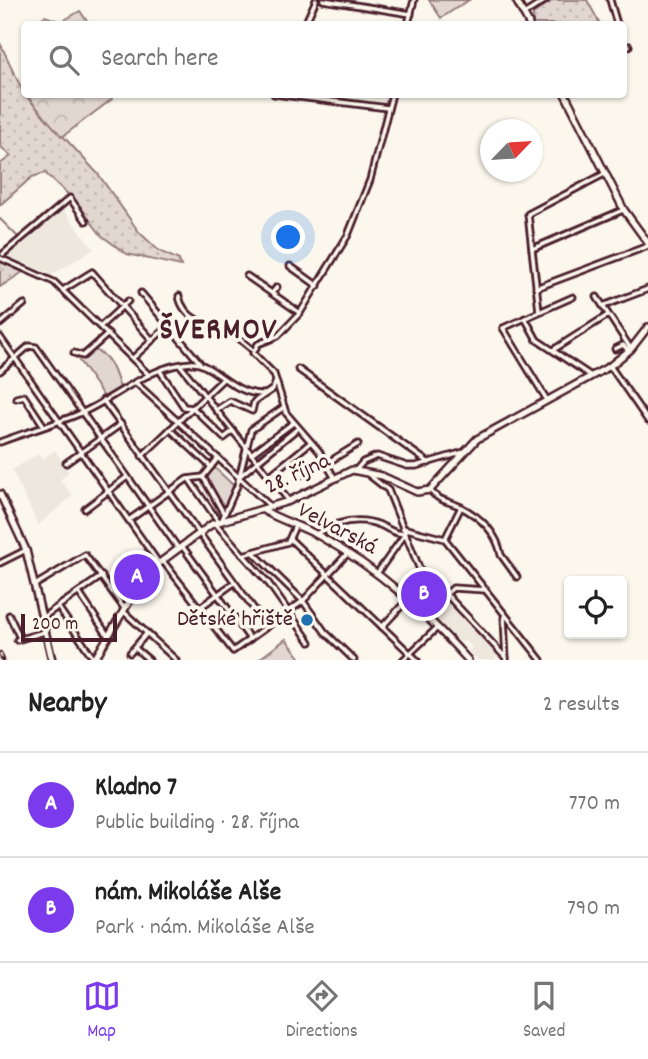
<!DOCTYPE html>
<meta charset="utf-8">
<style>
:root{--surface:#fff;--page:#f6f6f6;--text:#222;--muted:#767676;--line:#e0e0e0;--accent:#7c3aed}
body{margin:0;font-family:Dekko,sans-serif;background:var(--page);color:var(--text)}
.controls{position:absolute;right:21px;bottom:21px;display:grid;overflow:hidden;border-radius:7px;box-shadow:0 2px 5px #0004}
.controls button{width:63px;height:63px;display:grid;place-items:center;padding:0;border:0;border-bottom:2px solid var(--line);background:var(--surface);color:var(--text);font:35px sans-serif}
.compass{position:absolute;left:480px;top:119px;width:63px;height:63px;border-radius:50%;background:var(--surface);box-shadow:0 2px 5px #0004;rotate:65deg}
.scale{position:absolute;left:21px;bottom:18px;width:96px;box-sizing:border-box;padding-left:7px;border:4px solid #4a1f2b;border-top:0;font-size:19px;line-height:24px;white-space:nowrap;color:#4a1f2b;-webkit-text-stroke:5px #fbf7ec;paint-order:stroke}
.you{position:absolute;left:289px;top:238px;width:24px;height:24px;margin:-18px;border:5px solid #fff;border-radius:50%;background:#1a73e8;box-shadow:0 0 0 10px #1a73e833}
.badge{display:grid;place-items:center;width:46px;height:46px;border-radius:50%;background:var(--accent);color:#fff;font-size:23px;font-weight:700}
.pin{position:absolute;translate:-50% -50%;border:4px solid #fff;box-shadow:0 2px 7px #0006}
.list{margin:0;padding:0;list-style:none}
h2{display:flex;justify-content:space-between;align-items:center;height:91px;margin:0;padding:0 28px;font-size:30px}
h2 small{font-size:23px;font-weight:400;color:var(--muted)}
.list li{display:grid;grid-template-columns:46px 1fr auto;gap:21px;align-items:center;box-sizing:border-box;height:105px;padding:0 28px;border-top:2px solid var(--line)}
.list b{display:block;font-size:26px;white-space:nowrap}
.list p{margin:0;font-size:23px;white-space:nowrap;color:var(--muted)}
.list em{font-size:23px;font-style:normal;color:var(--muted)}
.icon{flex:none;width:38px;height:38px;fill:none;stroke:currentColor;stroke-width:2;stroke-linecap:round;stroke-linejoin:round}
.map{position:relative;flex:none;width:648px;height:660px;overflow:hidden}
.search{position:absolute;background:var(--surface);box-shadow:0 2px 5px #0004;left:21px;right:21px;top:21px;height:77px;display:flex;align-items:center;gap:18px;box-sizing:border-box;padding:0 24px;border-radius:7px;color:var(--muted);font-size:26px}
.sheet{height:301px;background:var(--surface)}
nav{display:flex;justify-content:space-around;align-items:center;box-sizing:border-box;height:98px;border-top:2px solid var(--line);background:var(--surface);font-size:19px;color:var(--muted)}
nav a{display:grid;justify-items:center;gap:4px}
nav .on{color:var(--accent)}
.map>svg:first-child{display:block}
.built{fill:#eee7de}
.grass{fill:url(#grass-dots);stroke:#967b7e;stroke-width:2}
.forest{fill:url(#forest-crowns);stroke:#967b7e;stroke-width:2}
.green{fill:#e2d7d0;stroke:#967b7e;stroke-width:2}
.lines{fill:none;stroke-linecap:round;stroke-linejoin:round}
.stream{stroke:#907477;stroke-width:2}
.street-casing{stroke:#4a1f2b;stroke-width:9}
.secondary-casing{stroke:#4a1f2b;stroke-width:10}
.street{stroke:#fbf7ec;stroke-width:3.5}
.secondary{stroke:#fbf7ec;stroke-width:5}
.rail-casing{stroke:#4a1f2b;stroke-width:4.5}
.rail{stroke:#fbf7ec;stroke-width:2;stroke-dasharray:5;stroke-linecap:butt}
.poi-dot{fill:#1f6fb2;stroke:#fbf7ec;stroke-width:2.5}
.labels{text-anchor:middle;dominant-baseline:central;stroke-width:7;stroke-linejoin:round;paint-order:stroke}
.street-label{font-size:23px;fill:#4a1f2b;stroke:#fbf7ec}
.poi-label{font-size:23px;fill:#4a1f2b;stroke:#fbf7ec;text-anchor:end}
.district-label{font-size:30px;font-weight:bold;letter-spacing:2px;fill:#4a1f2b;stroke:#fbf7ec}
</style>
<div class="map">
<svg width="648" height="660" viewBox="0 0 648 660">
<defs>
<pattern id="grass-dots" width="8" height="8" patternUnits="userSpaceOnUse" patternTransform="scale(1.75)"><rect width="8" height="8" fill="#e2d7d0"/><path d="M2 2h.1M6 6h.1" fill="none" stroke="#c3b8b3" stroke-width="1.8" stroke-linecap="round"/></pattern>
<pattern id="forest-crowns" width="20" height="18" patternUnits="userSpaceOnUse" patternTransform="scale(1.75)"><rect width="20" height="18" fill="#e2d7d0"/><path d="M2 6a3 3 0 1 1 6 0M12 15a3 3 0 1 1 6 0" fill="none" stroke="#c3b8b3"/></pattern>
</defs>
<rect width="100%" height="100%" fill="#fbf7ec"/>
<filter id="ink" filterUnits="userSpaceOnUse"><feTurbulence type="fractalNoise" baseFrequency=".0143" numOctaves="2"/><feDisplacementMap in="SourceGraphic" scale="14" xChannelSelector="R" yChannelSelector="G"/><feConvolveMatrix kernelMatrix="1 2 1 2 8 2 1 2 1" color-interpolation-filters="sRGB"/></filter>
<g filter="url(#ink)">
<g class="built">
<path d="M61,207L94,249L52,275L9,257L7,254Z"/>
<path d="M55,450L69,472L60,480L73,496L38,525L12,470L38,454L43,459Z"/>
<path d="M445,598L500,654L494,660H478L468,651L472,647L469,644L464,641L461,643L434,616L430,611Z"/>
</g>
<g class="grass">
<path d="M553,0H587L600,24H533V14Z"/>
<path d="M0,43L24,94L98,174L139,232L159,251L179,260L181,266L127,254L102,236L74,200L45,173L32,177L0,205V164L11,156L0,146Z"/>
<path d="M0,261L23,272L0,287Z"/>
</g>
<g class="forest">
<path d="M80,11L89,24L78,21L71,24H31L45,16L61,22Z"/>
<path d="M59,95H109L112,99L62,137L25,94L54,97Z"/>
</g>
<g class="green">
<path d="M429,0H469L441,18Z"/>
<path d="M94,350C111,355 115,373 120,388L104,397L78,359Z"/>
<path d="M213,466L235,487L225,510L205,477Z"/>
<path d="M421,578L439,595L427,609L410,592Z"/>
<path d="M286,639L302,660H258Z"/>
</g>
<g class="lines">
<path class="stream" d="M0,219L19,238"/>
<defs>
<g id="street">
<path d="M323,0L411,14"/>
<path d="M610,0L617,24"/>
<path d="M524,14L546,0"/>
<path d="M305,24L316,0"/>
<path d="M408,24L414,0"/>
<path d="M624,46H629"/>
<path d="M274,94L388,108"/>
<path d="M532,249L623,210"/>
<path d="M3,254L70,198L86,221"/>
<path d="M0,258L54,282L149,375"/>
<path d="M290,266L318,286"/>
<path d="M247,276L300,313"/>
<path d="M536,288L648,246"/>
<path d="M63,290L92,272L152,340"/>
<path d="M141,293L200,363"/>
<path d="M272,293L277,287"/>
<path d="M179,296C183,318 207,327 226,328L254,351"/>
<path d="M597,297L631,349"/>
<path d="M603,306L648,289"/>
<path d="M539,311L528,214L606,173"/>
<path d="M525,318L537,340L591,376"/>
<path d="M0,324L24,304"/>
<path d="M101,326L128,301"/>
<path d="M0,337L158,562"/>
<path d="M615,349L623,345L629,351"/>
<path d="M553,350L608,315"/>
<path d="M74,353L83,356L108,334"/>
<path d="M133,358L169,325"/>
<path d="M181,366L289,501"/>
<path d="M610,366L648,421"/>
<path d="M298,369L429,463"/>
<path d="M0,371L29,346L36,347L178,548"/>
<path d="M160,371L184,407L193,408L224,438L233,431"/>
<path d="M135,382L270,506"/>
<path d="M16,398L24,396L44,426"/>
<path d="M103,400L267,627"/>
<path d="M547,400L503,328L573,297"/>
<path d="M216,410L230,401L252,411L254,402L273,389L276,381"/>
<path d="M170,429L211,467"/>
<path d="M0,442C27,432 55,424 81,413C118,397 149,365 192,363C213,362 231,395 264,394"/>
<path d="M251,454L293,423"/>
<path d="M142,456L222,380"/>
<path d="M66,463L121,424"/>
<path d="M327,463L358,444"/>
<path d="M356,470L363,462L377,456L407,466H416L464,452"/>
<path d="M369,475L388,490L422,575L443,597"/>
<path d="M240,476L298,428"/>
<path d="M269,476L311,442"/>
<path d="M203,477L224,514"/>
<path d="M298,477L323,458"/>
<path d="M334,477L319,451L286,413L274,374L253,353L258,344L278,336L300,313L348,235L370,180L392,94"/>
<path d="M189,479L218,521"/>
<path d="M430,490C438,501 448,501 459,506C481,517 497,533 501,555L517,577"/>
<path d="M85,509L127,477"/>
<path d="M129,520L187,479L203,477L218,458"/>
<path d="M222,520L237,486L251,430L284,407"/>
<path d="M215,523L269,584L310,642"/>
<path d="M403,528L445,539L541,660"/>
<path d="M316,534C336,522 357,516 380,525C389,529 396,535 405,533"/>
<path d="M290,539L417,660"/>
<path d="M445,539L461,507"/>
<path d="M182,546L250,639"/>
<path d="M253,552L303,601L325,632L354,660"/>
<path d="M243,555L288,542L295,526"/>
<path d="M163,561L233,651L303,601L347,554"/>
<path d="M0,563L26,550"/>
<path d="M378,572L405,534"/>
<path d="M35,585L85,555L124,608"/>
<path d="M79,593L108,636"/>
<path d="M404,593L422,575"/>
<path d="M446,594L506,658"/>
<path d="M58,607L94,659"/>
<path d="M199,608L234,583"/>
<path d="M123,611L176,660"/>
<path d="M425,613L453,588L486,590"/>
<path d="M9,615L20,638"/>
<path d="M43,617L102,576"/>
<path d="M504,617L506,660"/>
<path d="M382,627L409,598"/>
<path d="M17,640L44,632"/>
<path d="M135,648L149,660"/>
<path d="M130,653L147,633"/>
<path d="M403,660L437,628"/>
</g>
<g id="secondary">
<path d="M516,0L529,24"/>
<path d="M565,94L624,210L648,243"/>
<path d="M0,494L26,550L52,660"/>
<path d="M263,510C281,521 302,526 321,537C381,571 422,609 468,660"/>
<path d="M94,660L147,572L212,524L289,501L352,470L382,476L417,492L430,490L477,439L610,366L631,349L648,327"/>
</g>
</defs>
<use href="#street" class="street-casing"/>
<use href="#secondary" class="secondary-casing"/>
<use href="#street" class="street"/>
<use href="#secondary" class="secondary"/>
<defs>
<path id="rail" d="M0,653L3,660"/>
</defs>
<use href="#rail" class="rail-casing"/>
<use href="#rail" class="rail"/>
</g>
</g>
<circle class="poi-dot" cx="307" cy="620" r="7"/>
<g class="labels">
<g class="street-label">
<text transform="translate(298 475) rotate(-25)">28. října</text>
<text transform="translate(337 530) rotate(28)">Velvarská</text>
</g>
<g class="poi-label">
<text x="293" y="620">Dětské hřiště</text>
</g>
<g class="district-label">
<text x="219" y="332">ŠVERMOV</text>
</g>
</g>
</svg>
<div class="controls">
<button><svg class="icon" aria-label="locate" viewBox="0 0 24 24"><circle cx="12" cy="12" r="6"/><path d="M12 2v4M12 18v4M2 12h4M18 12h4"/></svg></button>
</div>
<svg class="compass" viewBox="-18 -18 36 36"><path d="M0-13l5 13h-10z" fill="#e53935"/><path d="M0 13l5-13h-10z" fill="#767676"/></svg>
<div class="scale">200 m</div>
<div class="you"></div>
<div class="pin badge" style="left:137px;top:577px">A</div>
<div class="pin badge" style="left:424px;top:594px">B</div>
<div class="search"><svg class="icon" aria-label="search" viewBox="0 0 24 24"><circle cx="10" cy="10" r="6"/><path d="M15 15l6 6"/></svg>Search here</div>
</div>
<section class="sheet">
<h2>Nearby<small>2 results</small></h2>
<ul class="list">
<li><span class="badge">A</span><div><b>Kladno 7</b><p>Public building · 28. října</p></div><em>770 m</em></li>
<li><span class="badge">B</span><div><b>nám. Mikoláše Alše</b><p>Park · nám. Mikoláše Alše</p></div><em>790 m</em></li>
</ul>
</section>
<nav>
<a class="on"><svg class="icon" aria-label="map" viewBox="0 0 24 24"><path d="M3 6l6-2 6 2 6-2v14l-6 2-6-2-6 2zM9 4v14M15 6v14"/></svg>Map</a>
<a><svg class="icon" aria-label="directions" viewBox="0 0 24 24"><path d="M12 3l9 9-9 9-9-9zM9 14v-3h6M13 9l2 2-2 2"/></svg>Directions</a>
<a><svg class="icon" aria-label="saved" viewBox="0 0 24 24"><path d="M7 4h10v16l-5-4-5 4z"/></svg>Saved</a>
</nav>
